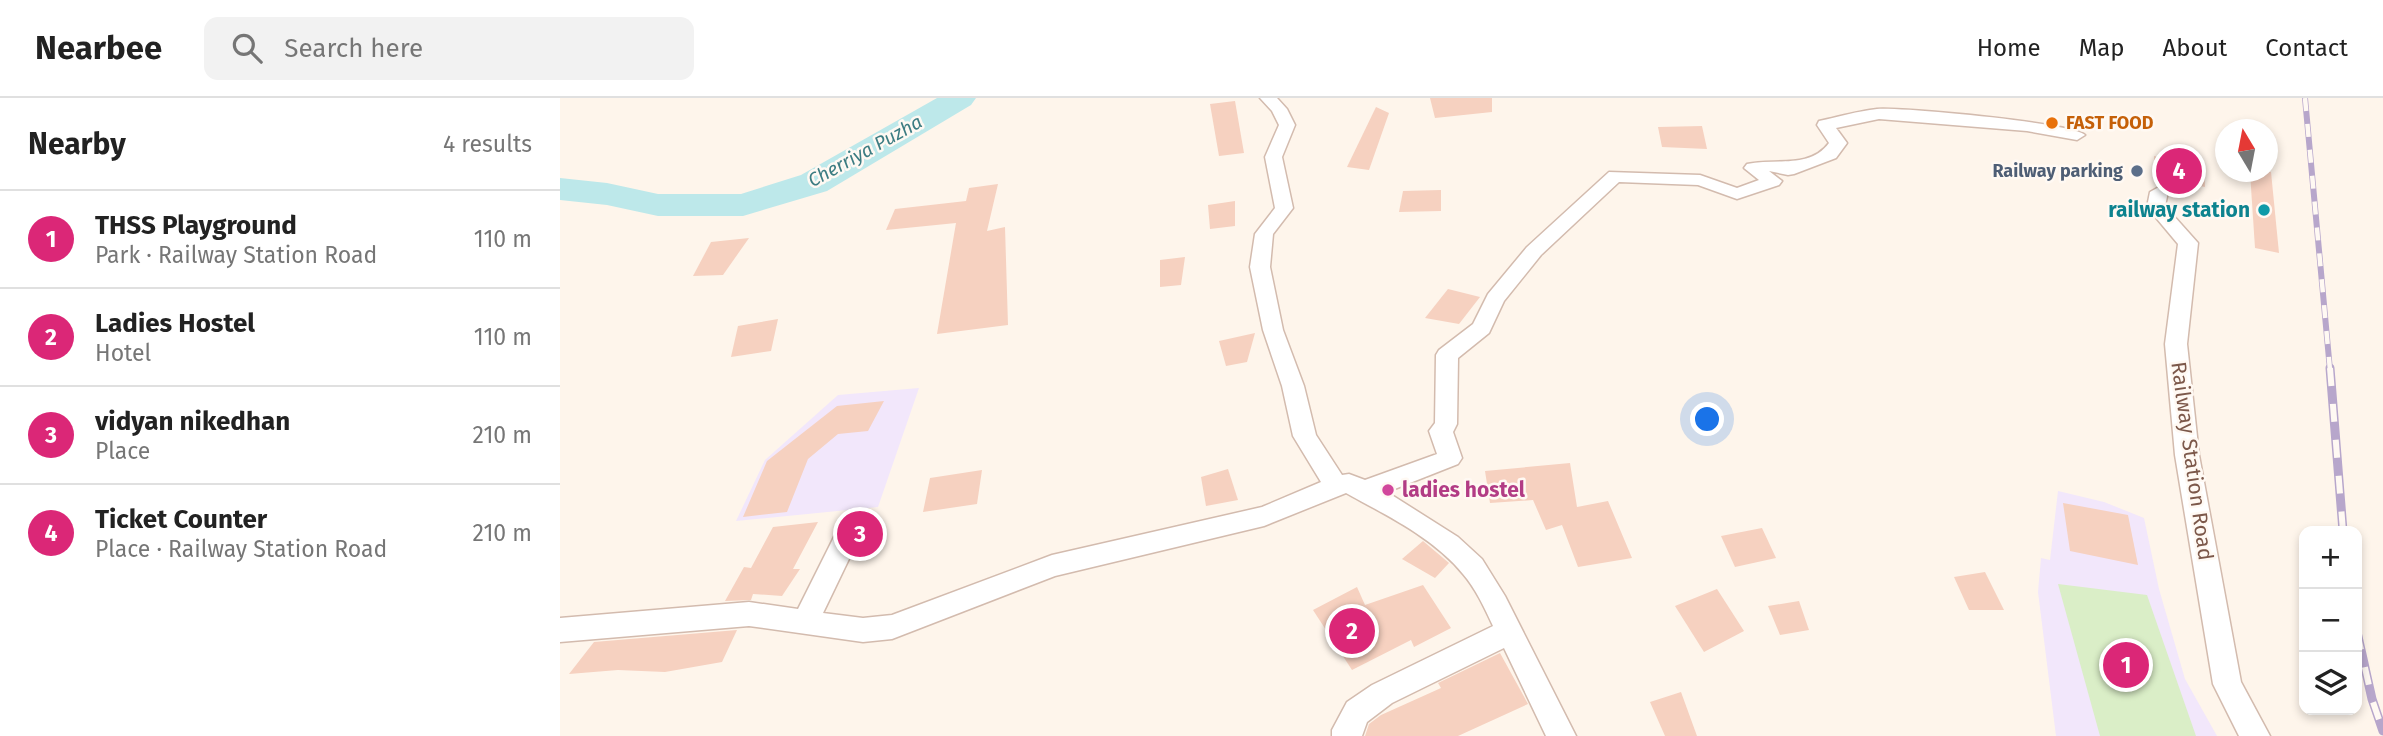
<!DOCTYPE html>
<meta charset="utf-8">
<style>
:root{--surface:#fff;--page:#f2f2f2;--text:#222;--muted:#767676;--line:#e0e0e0;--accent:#db2777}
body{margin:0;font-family:"Fira Sans",sans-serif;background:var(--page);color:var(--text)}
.controls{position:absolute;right:21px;bottom:21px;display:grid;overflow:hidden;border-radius:14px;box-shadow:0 4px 10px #0003}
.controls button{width:63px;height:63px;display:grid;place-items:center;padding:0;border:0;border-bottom:2px solid var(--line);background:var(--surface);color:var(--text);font:35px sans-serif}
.compass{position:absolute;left:1655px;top:21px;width:63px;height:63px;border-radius:50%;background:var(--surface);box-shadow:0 4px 10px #0003;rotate:350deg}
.you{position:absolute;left:1148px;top:322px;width:24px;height:24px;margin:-18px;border:5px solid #fff;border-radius:50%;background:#1a73e8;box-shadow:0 0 0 10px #1a73e833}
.badge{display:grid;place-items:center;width:46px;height:46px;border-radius:50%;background:var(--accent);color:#fff;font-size:23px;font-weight:700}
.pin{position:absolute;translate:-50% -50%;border:4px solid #fff;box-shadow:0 2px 7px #0006}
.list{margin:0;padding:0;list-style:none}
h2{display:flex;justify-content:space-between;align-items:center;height:91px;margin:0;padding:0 28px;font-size:30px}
h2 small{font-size:23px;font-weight:400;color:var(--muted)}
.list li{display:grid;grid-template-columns:46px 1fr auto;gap:21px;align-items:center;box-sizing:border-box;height:98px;padding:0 28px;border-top:2px solid var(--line)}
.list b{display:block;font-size:26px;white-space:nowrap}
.list p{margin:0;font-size:23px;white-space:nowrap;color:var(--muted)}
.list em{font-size:23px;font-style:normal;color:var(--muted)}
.icon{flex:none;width:38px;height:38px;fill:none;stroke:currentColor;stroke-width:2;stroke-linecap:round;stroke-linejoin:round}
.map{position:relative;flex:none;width:1823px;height:638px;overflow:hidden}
header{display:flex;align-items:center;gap:42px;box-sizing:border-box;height:98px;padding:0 35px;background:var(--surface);border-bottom:2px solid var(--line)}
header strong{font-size:33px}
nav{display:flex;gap:38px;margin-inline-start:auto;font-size:24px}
.search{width:490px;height:63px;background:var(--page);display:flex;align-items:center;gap:18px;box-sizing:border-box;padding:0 24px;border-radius:14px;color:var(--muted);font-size:26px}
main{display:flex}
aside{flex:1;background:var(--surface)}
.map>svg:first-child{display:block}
.education{fill:#f2e7fb}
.green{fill:#daeec7}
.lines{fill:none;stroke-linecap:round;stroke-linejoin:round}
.river{fill:#bde8ea;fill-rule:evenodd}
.building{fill:#f6d1c0}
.street-casing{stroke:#d3bbae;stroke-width:3}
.street{fill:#fff;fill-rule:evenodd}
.rail-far1-casing{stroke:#b7a6cb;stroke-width:6}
.rail-casing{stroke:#b7a6cb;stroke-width:9}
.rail-far1{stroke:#fff9f3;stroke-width:4.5;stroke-dasharray:13;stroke-linecap:butt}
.rail{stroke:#fff9f3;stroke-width:6;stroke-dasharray:18;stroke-linecap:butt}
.food-dot{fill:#e8710a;stroke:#fff9f3;stroke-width:2.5}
.service-dot{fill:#5c6f8a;stroke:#fff9f3;stroke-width:2.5}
.culture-dot{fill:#0f9aa8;stroke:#fff9f3;stroke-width:2.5}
.hotel-dot{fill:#d1479c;stroke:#fff9f3;stroke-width:2.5}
.labels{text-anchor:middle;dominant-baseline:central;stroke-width:5;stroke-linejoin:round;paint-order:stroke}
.far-food-label{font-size:18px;font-weight:bold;fill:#c56008;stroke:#fff9f3;text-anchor:start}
.far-service-label{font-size:18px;font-weight:bold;fill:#4e5e75;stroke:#fff9f3;text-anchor:end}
.far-water-label{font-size:19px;font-style:italic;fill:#3c7c82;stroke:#fff9f3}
.culture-label{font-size:21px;font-weight:bold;fill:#0d838f;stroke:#fff9f3;text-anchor:end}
.street-label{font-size:21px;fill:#7c584a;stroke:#fff9f3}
.hotel-label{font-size:21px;font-weight:bold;fill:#b23c85;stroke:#fff9f3;text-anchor:start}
</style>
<header>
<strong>Nearbee</strong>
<div class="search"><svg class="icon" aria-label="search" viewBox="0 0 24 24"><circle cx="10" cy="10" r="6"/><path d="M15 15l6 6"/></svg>Search here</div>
<nav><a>Home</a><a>Map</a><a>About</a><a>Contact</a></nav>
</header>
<main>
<aside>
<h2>Nearby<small>4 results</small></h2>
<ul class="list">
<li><span class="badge">1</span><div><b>THSS Playground</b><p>Park · Railway Station Road</p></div><em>110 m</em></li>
<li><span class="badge">2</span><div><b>Ladies Hostel</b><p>Hotel</p></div><em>110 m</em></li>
<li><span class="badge">3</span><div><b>vidyan nikedhan</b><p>Place</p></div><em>210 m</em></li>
<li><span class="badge">4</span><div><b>Ticket Counter</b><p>Place · Railway Station Road</p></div><em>210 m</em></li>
</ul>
</aside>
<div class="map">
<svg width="1823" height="638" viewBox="0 0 1823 638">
<rect width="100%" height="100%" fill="#fef5eb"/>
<g class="education">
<path d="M359,290L318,409L176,423L205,362L278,297Z"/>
<path d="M1498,393L1544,404L1584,420L1599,491L1625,581L1657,638H1496L1478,494L1481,460L1490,462Z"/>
</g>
<path class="green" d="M1498,486L1587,497L1636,638H1540Z"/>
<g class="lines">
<path class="river" d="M377,0H416L411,7L267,93L183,118H98L47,107L0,102V80L47,85L98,96H181L241,77Z"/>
</g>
<g class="building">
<path d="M870,0H932V14L875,20Z"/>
<path d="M675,3L684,55L659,58L650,6Z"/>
<path d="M816,9L829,15L809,72L787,69Z"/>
<path d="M1142,28L1147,51L1102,49L1098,29Z"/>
<path d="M1594,58L1644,68L1645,89L1595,79Z"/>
<path d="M1690,74H1711L1719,155L1695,150Z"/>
<path d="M438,86L427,133L445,129L448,227L377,236L396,125L326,132L335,111L406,103L409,90Z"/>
<path d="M881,92V113L839,114L843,93Z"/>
<path d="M675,103V128L650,131L648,107Z"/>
<path d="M189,140L163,177L133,178L151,144Z"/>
<path d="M625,159L621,187L600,189V162Z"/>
<path d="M888,191L920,199L899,226L865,220Z"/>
<path d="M218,221L211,253L171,259L178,228Z"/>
<path d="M695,235L687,264L666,268L659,243Z"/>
<path d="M324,303L308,333L278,336L248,361L227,414L183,419L207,363L277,308Z"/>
<path d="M1010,365L1017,409L1048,403L1072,460L1018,469L1002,427L986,432L973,402L930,405L925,373Z"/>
<path d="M668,371L678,402L646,408L641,379Z"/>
<path d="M422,372L417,406L363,414L370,380Z"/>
<path d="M1503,405L1568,417L1578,467L1510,453Z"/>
<path d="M258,424L233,471H240L222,498L193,496L191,502L165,503L184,469L191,470L213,429Z"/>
<path d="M1202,430L1216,460L1175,469L1161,438Z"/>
<path d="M863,443L889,465L875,480L842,461Z"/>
<path d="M1425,474L1444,512H1409L1394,479Z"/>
<path d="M863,487L891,530L854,549L851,542L792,572L753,512L797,489L805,507Z"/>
<path d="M1157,491L1184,533L1144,554L1115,508Z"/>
<path d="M1239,503L1249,532L1220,537L1208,508Z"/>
<path d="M177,532L162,564L105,574L58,572L9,576L34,544Z"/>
<path d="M940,555L968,606L898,638H805L809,626L821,617L881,590L878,585Z"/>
<path d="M1121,594L1137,638H1105L1090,604Z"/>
</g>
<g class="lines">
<defs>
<g id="street">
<path d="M700,0H717L727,11L735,27L722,59L733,110L713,136L710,169L723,232L744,288L756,337L782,377L789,376L805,382L877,356L869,333L875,325L876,257L879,252L913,226L928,196L967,149L1049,74L1140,77L1177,90L1199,82L1184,70L1187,66C1214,60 1250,71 1269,45L1257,27L1259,23C1278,19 1298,13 1317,11C1342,9 1514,25 1525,37L1517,42L1467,33L1319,21L1276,30L1287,45L1276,60L1234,76L1228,77L1209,73L1222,83L1219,87L1177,101L1138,87L1059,84L981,157L944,203L929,235L898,260L897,326L893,334L902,360L898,366L827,394L898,439L922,461L945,498L1016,638H986L944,550L832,605L807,624L802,638H772V632L787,604L812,587L933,528C925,511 916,491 903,476C874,440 826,417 786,395L704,428L495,478L332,541L303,544L189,528L0,544V520L189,504L238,511L278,431L287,428L296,431L300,438L263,515L303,520L332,517L492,457L702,409L761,384L733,338L722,288L703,232L690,169L695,136L715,110L705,59L719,27L712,13Z"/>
<path d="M1599,89L1608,94L1605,108L1638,145L1627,246L1639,357L1681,584L1710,638H1679L1653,586L1615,357L1605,246L1618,146L1587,109L1590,94Z"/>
</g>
</defs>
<use href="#street" class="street-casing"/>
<use href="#street" class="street"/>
<defs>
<path id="rail-far1" d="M1745,0L1770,272"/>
<g id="rail">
<path d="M1770,270L1783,433"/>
<path d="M1797,534L1812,601L1823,633"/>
</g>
</defs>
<use href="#rail-far1" class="rail-far1-casing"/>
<use href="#rail" class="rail-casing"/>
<use href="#rail-far1" class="rail-far1"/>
<use href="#rail" class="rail"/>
</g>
<circle class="food-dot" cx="1492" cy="25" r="7"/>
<circle class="service-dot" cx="1577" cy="73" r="7"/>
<circle class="culture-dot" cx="1704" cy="112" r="7"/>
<circle class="hotel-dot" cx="828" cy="392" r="7"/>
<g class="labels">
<g class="far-food-label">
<text x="1506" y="25">FAST FOOD</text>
</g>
<g class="far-service-label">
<text x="1563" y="73">Railway parking</text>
</g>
<g class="far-water-label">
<text transform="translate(305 53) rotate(-29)">Cherriya Puzha</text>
</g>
<g class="culture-label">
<text x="1690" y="112">railway station</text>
</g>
<g class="street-label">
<text transform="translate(1632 363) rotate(82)">Railway Station Road</text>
</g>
<g class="hotel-label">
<text x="842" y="392">ladies hostel</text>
</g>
</g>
</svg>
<div class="controls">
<button>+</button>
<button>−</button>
<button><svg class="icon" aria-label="layers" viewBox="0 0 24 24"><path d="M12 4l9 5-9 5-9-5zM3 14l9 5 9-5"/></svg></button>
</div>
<svg class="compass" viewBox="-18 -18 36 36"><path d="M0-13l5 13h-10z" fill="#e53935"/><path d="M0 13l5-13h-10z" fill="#767676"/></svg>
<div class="you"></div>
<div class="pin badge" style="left:1566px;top:567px">1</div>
<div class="pin badge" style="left:792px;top:533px">2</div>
<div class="pin badge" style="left:300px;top:436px">3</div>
<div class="pin badge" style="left:1619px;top:73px">4</div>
</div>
</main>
